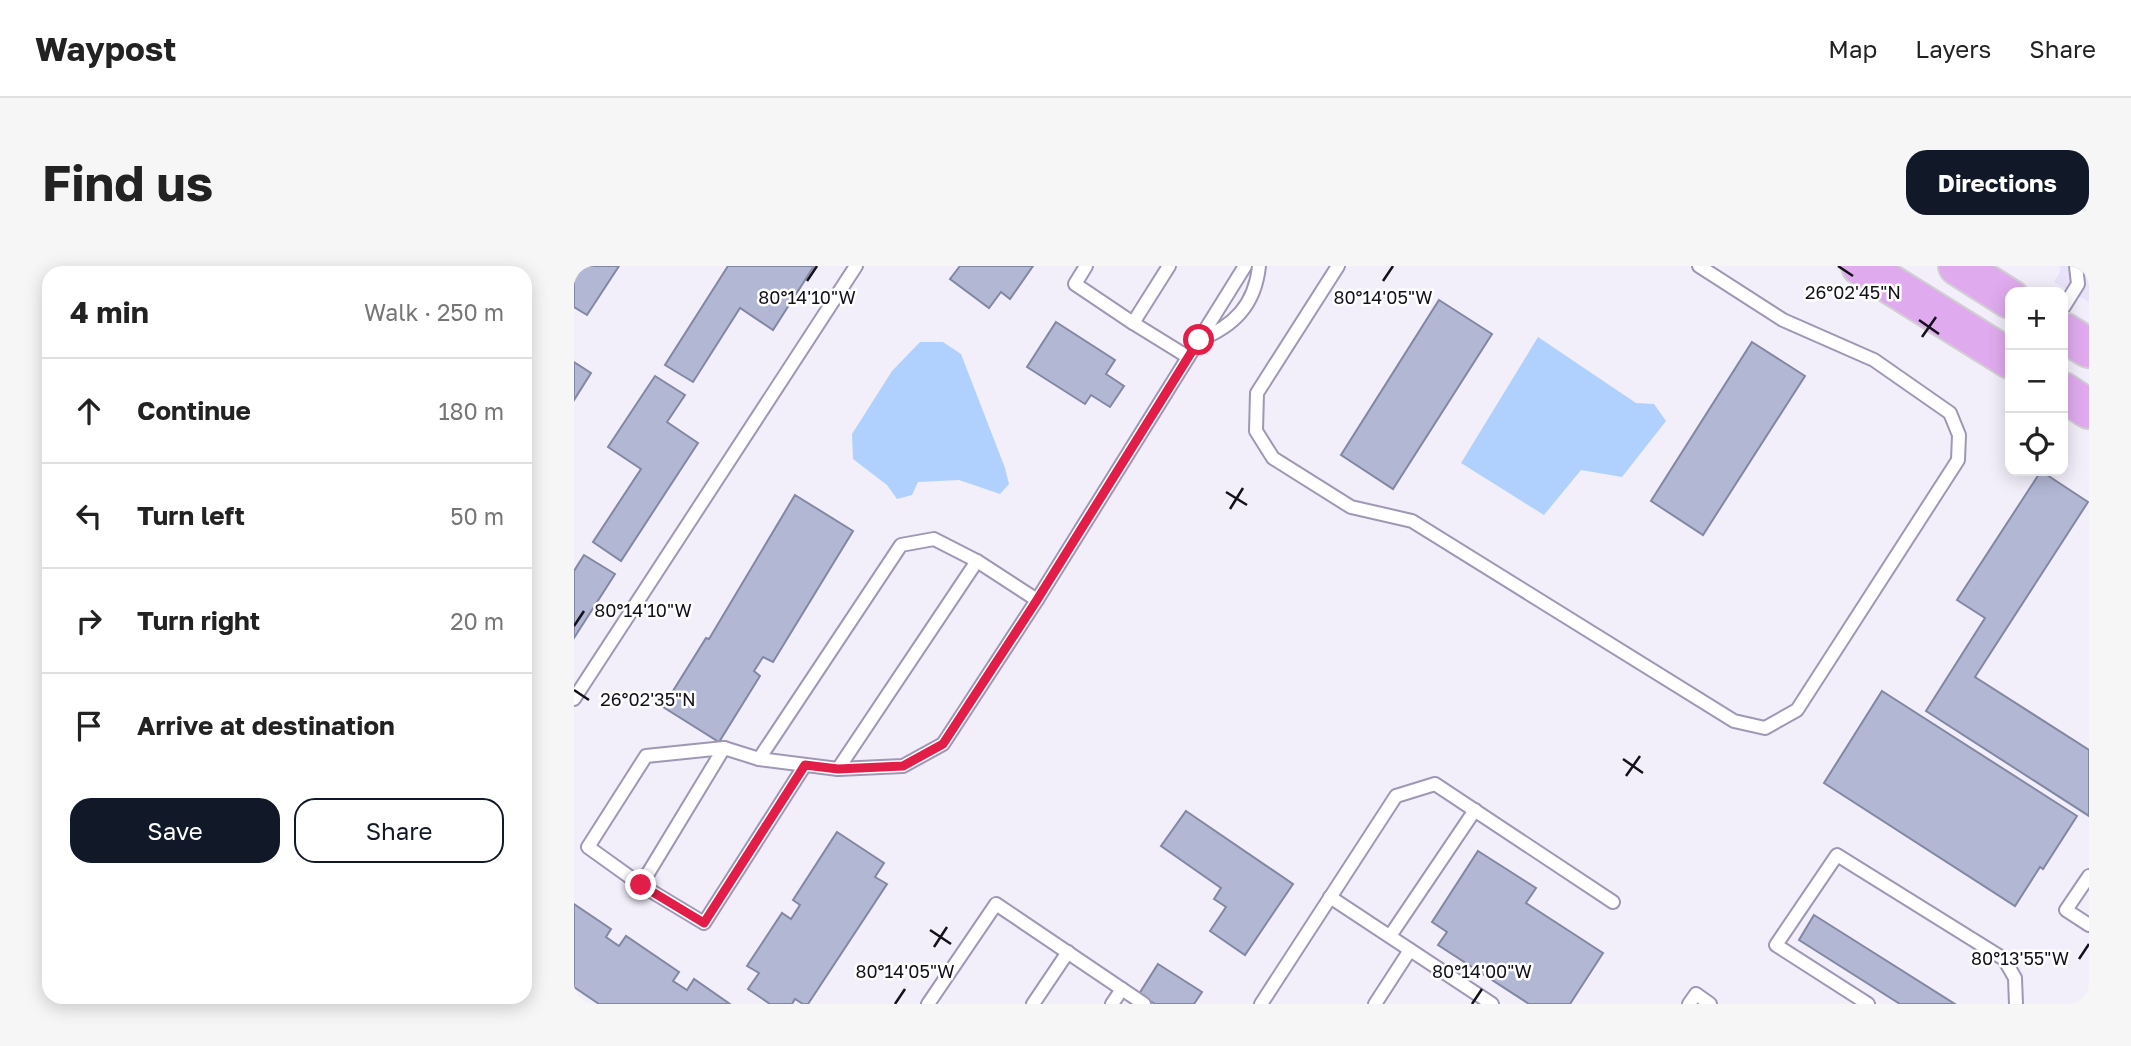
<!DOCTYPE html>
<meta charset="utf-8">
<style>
:root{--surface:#fff;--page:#f6f6f6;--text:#222;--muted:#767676;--line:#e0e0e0;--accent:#111827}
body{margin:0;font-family:"Golos Text",sans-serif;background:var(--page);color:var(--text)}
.controls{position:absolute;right:21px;top:21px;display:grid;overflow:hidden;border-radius:14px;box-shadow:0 4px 18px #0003}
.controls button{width:63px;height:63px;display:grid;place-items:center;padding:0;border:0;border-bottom:2px solid var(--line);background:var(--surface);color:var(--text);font:35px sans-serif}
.stop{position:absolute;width:21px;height:21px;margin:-16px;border:5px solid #e11d48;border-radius:50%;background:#fff}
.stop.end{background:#e11d48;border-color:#fff;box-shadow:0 2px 7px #0008}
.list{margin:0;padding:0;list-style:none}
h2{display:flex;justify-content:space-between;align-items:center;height:91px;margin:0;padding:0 28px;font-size:30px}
h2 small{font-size:23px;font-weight:400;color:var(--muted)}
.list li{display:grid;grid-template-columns:46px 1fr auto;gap:21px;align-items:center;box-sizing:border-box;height:105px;padding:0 28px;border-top:2px solid var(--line)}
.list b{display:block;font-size:26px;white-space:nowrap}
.list em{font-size:23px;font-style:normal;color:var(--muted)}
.actions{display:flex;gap:14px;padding:21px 28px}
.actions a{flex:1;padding:16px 0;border:2px solid var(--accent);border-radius:21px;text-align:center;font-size:24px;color:var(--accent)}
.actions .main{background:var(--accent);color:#fff}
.icon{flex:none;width:38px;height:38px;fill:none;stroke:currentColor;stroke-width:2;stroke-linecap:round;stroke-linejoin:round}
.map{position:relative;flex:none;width:1515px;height:738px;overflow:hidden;border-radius:21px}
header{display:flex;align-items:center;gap:42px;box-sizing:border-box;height:98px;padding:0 35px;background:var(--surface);border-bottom:2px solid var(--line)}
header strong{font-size:33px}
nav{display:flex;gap:38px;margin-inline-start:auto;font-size:24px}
.intro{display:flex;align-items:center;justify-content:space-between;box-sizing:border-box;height:168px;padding:0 42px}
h1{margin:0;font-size:49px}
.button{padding:18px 32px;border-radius:21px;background:var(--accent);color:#fff;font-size:24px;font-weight:700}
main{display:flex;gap:42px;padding:0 42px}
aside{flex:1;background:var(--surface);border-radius:21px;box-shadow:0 4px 18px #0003}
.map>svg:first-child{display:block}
.built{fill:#e9e3fa}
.water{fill:#b0d1fe}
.building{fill:#b2b7d4;stroke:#8287a3;stroke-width:2}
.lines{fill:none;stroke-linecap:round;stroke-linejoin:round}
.service-casing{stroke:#9f97b4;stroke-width:16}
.primary-casing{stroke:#d0cfd1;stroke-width:42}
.service{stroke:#fff;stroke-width:12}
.primary{stroke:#e0abee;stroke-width:38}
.route{stroke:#e11d48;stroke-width:9}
.ticks{fill:none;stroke:#14111b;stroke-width:2.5}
.ticks-label{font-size:18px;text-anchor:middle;fill:#14111b;stroke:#fff;stroke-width:5;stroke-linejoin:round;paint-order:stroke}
</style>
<header>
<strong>Waypost</strong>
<nav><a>Map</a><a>Layers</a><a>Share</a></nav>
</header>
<div class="intro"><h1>Find us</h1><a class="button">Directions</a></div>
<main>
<aside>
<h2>4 min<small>Walk · 250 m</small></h2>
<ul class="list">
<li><svg class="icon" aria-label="ahead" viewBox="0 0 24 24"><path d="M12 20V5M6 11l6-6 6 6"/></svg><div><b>Continue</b></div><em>180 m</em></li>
<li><svg class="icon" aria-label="left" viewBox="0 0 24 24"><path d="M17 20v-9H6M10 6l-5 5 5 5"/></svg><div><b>Turn left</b></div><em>50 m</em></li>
<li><svg class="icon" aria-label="right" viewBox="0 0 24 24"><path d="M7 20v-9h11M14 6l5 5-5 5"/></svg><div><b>Turn right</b></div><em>20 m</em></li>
<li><svg class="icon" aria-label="arrive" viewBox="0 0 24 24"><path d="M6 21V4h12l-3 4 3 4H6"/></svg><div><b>Arrive at destination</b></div></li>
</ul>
<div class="actions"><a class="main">Save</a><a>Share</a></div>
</aside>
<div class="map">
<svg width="1515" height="738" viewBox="0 0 1515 738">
<rect width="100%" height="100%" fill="#f2effb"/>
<path class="built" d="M1486,0H1515V36L1480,16L1486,6Z"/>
<g class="water">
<path d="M964,71L1062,137L1080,138L1092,155L1048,211L1007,204L970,249L887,197Z"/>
<path d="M346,76H369L387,88L431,202L435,218L426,228L385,214L344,216L338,229L323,233L313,219L279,193L278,168L318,105Z"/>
</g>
<g class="building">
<path d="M3,0H45L13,49L0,41V5Z"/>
<path d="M154,0H240L199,64L166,42L119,116L91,99Z"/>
<path d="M386,0H459L436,33L427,26L415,42L376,13Z"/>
<path d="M865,34L918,68L819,223L767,189Z"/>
<path d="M482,56L541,94L532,108L550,120L536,141L517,129L511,138L453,101Z"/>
<path d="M1178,76L1231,110L1129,269L1077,235Z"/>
<path d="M0,96L17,107L0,134Z"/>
<path d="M81,110L111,129L93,156L124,177L47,295L19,276L67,203L34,181Z"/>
<path d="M1467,205L1514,236L1401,411L1515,484V550L1352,445L1411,352L1383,334Z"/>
<path d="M221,229L279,265L199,396L189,391L180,405L186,410L145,476L89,441L132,372L135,373Z"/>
<path d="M10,289L41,308L0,372V305Z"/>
<path d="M1308,425L1503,550L1469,603L1466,601L1441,640L1250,517Z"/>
<path d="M612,545L719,618L671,689L636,665L652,641L640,633L647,622L587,580Z"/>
<path d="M263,566L310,597L301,611L313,618L234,738H229L221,733L218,738H196L174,723L185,707L173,700L208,647L217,653L226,639L219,634Z"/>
<path d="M904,585L962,622L952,637L1029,687L996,738H955L864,679L873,666L858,656Z"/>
<path d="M0,638L37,663L32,671L45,680L52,670L105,706L99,715L113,724L120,713L156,738H25L0,721Z"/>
<path d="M1240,649L1381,738H1326L1225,674Z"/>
<path d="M584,698L628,726L620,738H581L565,728Z"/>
</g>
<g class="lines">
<defs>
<g id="service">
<path d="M512,0L501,18L559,57L595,0"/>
<path d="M764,0L683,127L682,165L699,192L777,241L838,255L1160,455L1191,462L1223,444L1384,194L1385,169L1376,147L1300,94L1209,54L1125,0"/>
<path d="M1489,42L1504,18L1502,0"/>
<path d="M559,57L614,91"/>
<path d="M625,74C660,60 681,39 685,0"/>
<path d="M0,433L282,0"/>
<path d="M185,493L264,503L329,500L369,478L463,334L671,0"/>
<path d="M231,499L130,657L67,619L14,581L72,490L150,482L185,493L327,279L360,273L403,295L463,334"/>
<path d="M264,503L403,295"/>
<path d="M1515,610L1492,644L1515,659"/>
<path d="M67,619L150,482"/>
<path d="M756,631L918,738"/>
<path d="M816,670L901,544"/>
<path d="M354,738L422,638L570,738"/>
<path d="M459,738L494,686"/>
<path d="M538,738L548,723"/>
<path d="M687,738L822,530L861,518L1039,636"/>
<path d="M801,738L836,684"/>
<path d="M1115,738L1122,728L1136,738"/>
<path d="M1294,738L1202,679L1263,589L1430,693L1441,712L1442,738"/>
</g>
<g id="primary">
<path d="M1287,0L1436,93"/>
<path d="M1384,0L1436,33"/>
<path d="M1489,66L1515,82"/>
<path d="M1489,126L1515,143"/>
</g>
</defs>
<use href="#service" class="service-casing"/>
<use href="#primary" class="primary-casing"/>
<use href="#service" class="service"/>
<use href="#primary" class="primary"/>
</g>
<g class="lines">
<path class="route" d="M67,619L130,657L231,499L264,503L329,500L369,478L463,334L625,74"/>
</g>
<path class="ticks" d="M1264,0L1279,10M233,15L243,0M809,15L819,0M1345,54L1365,68M1348,71L1362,51M652,226L673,239M656,243L669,222M0,360L10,345M0,424L15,434M1049,493L1069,507M1052,510L1066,490M356,664L377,678M360,681L373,661M1505,693L1515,678M321,738L331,723M898,738L908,723"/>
<g class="ticks-label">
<text x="1279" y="33">26°02'45"N</text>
<text x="233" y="38">80°14'10"W</text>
<text x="809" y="38">80°14'05"W</text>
<text x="69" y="351">80°14'10"W</text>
<text x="74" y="440">26°02'35"N</text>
<text x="1446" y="699">80°13'55"W</text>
<text x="331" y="712">80°14'05"W</text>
<text x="908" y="712">80°14'00"W</text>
</g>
</svg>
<div class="controls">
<button>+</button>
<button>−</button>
<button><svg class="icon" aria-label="locate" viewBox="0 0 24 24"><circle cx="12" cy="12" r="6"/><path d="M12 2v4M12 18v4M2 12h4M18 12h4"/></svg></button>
</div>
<div class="stop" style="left:625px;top:74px"></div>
<div class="stop end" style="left:67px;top:619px"></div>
</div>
</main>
